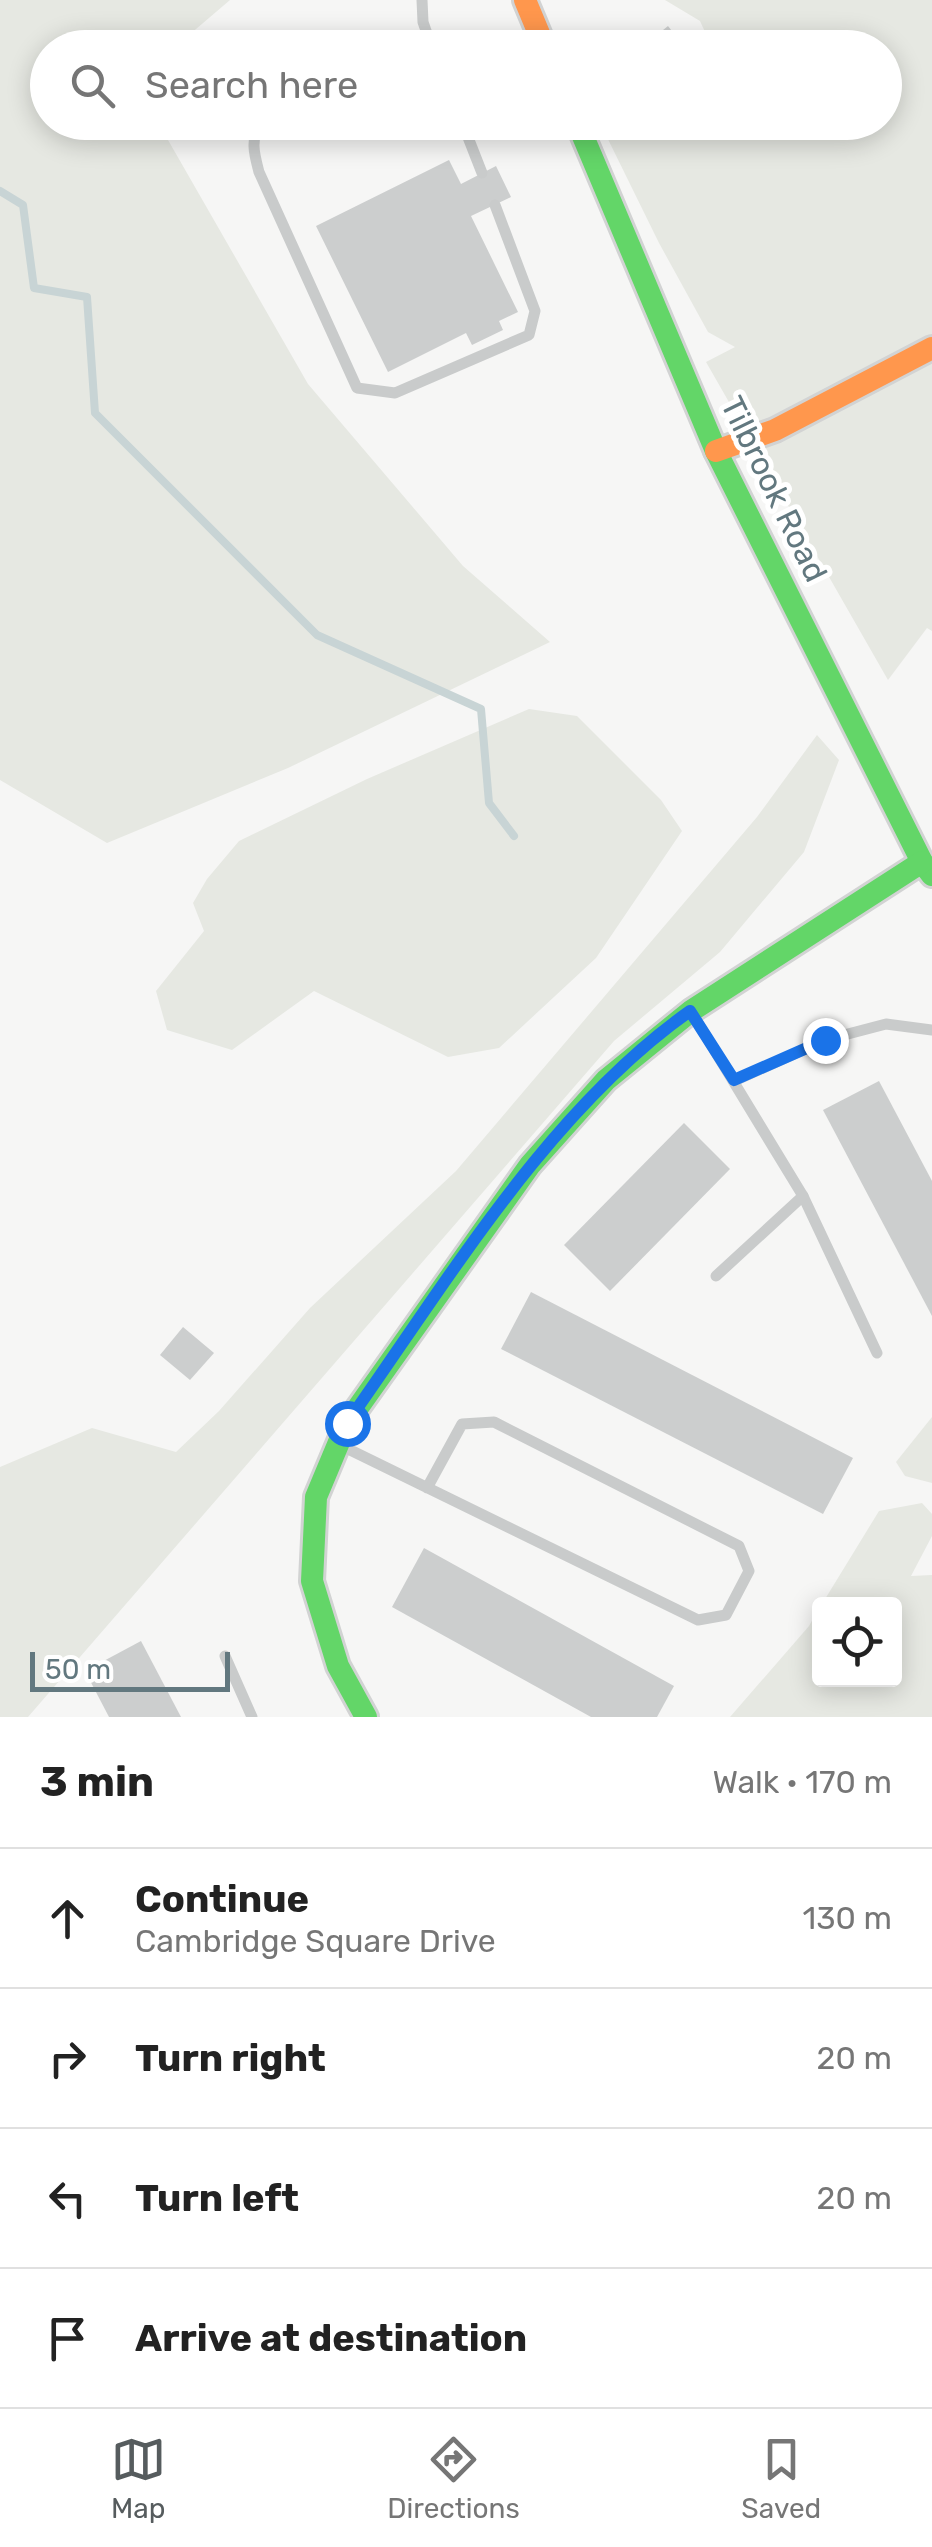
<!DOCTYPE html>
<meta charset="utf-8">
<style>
:root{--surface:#fff;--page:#f6f6f6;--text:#222;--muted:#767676;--line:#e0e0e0;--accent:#565c5e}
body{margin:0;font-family:Rubik,sans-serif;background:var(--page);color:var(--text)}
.controls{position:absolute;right:30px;bottom:30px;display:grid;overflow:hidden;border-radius:10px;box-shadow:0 5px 25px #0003}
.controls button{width:90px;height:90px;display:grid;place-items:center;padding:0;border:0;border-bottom:2px solid var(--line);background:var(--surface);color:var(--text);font:50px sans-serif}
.scale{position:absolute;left:30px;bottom:25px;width:200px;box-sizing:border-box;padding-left:10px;border:5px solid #62787f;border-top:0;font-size:28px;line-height:35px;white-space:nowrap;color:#62787f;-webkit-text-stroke:8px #fff;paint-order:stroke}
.stop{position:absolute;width:30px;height:30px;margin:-22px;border:8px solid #1a73e8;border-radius:50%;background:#fff}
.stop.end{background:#1a73e8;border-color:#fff;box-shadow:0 2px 10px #0008}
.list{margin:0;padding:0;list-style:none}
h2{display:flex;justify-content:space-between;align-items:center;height:130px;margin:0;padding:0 40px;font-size:42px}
h2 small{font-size:32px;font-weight:400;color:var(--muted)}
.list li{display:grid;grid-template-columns:65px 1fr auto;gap:30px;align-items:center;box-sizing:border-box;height:140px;padding:0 40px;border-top:2px solid var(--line)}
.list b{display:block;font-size:38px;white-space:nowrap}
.list p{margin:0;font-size:32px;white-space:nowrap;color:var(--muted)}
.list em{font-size:32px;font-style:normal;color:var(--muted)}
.icon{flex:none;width:55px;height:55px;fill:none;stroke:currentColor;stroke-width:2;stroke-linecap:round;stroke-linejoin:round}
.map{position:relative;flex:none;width:932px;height:1717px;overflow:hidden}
.search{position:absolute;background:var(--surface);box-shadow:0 5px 25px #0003;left:30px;right:30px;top:30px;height:110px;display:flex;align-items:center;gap:25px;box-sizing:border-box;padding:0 35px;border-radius:55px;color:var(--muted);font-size:38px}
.sheet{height:690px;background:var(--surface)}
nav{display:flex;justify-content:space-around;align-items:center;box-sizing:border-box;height:140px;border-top:2px solid var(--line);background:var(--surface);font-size:28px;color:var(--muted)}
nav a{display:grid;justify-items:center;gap:5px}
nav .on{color:var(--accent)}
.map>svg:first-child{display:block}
.green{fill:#e6e8e2}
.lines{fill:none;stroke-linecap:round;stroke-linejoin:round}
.stream{stroke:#c8d4d5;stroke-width:8}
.building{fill:#cccece}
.fast-casing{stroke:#d2d3d3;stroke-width:28}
.slow-casing{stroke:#d2d3d3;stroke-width:28}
.lane{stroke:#c9cbcb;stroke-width:11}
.fast{stroke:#63d668;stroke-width:22}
.slow{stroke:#ff974d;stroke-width:22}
.route{stroke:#1a73e8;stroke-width:12}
.labels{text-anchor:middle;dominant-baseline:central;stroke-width:10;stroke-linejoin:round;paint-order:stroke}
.street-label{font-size:32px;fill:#62787f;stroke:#fff}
</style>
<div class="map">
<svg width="932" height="1717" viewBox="0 0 932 1717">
<rect width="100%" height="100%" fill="#f6f6f5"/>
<g class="green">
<path d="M0,0H230L175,47L48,48V122L165,123L164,133L308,384L463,566L550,642L288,768L107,843L0,780Z"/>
<path d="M665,0H932V631L927,628L888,680L706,362L735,347L708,332L659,243L600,123L884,122V48L712,47L700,21Z"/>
<path d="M529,709L577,716L661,800L682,831L596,958L499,1048L448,1057L314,991L232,1050L167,1030L156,991L204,931L193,903L207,879L239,841L367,779Z"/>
<path d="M817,735L839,760L804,852L720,952L614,1041L28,1717H0V1467L92,1428L176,1452L219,1411L310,1308L456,1171L757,817Z"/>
<path d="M932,1417V1483L905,1476L896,1462Z"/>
<path d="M922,1503L932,1514V1536L911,1576L932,1575V1717H730L809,1626L819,1608L820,1680H894V1604H822L879,1511Z"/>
</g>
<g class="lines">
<path class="stream" d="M0,191L23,205L34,288L87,297L95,413L317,635L481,709L489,803L514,836"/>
</g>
<g class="building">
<path d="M668,26L685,48H641Z"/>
<path d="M449,160L461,184L496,166L511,197L471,216L518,312L499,321L503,330L472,345L466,333L388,372L316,226Z"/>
<path d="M879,1081L932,1181V1316L823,1110Z"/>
<path d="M684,1123L730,1169L610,1291L564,1245Z"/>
<path d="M531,1292L853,1458L823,1514L501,1349Z"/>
<path d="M183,1327L214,1353L190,1380L160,1355Z"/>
<path d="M424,1548L674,1686L657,1717H591L392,1607Z"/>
<path d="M141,1641L181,1717H109L85,1671Z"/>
</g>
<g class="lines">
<defs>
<g id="fast">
<path d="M577,122L716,451L922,862L932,875"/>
<path d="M366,1717L338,1666L312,1581L316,1497L347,1423L530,1165L606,1080L691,1011L922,862"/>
</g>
<g id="slow">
<path d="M525,0L545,48"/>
<path d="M716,451L775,430L932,348"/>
</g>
</defs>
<use href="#fast" class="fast-casing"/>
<use href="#slow" class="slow-casing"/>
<g class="lane">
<path d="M422,0L423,22L432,48"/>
<path d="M261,122C250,140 254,153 259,172L357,388L395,393L529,335L535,311L495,205"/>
<path d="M462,122L482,173"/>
<path d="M693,1015L803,1196L877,1353"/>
<path d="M734,1081L825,1040L886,1024L932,1030"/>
<path d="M716,1276L803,1196"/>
<path d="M342,1446L698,1620L726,1615L749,1571L739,1546L494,1422L462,1424L427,1488"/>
<path d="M225,1656L252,1717"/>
</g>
<use href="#fast" class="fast"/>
<use href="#slow" class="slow"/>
</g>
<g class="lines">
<path class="route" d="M347,1423C447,1282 548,1111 690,1011L734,1080L825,1040"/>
</g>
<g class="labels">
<g class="street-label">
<text transform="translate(774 489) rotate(64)">Tilbrook Road</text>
</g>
</g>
</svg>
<div class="controls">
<button><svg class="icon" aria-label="locate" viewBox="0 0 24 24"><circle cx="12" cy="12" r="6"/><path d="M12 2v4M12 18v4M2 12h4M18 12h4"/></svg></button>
</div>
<div class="scale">50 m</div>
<div class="stop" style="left:347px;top:1423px"></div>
<div class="stop end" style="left:825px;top:1040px"></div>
<div class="search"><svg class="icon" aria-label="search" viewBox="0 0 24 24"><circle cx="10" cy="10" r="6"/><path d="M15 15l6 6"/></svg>Search here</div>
</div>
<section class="sheet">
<h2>3 min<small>Walk · 170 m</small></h2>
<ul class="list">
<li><svg class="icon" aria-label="ahead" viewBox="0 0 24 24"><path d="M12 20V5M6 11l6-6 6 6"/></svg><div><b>Continue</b><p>Cambridge Square Drive</p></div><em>130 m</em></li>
<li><svg class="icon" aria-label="right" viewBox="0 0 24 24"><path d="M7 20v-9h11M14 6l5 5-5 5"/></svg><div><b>Turn right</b></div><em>20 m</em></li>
<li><svg class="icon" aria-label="left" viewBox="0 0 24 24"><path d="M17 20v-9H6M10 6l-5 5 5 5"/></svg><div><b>Turn left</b></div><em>20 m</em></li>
<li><svg class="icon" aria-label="arrive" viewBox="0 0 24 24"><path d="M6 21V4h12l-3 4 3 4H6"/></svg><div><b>Arrive at destination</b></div></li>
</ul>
</section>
<nav>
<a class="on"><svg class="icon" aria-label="map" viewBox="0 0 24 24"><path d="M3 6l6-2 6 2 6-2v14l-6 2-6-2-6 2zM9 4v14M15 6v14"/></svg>Map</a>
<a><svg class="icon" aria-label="directions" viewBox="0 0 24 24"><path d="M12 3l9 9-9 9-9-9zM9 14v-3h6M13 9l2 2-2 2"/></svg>Directions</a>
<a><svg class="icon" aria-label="saved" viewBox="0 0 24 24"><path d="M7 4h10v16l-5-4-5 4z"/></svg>Saved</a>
</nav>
